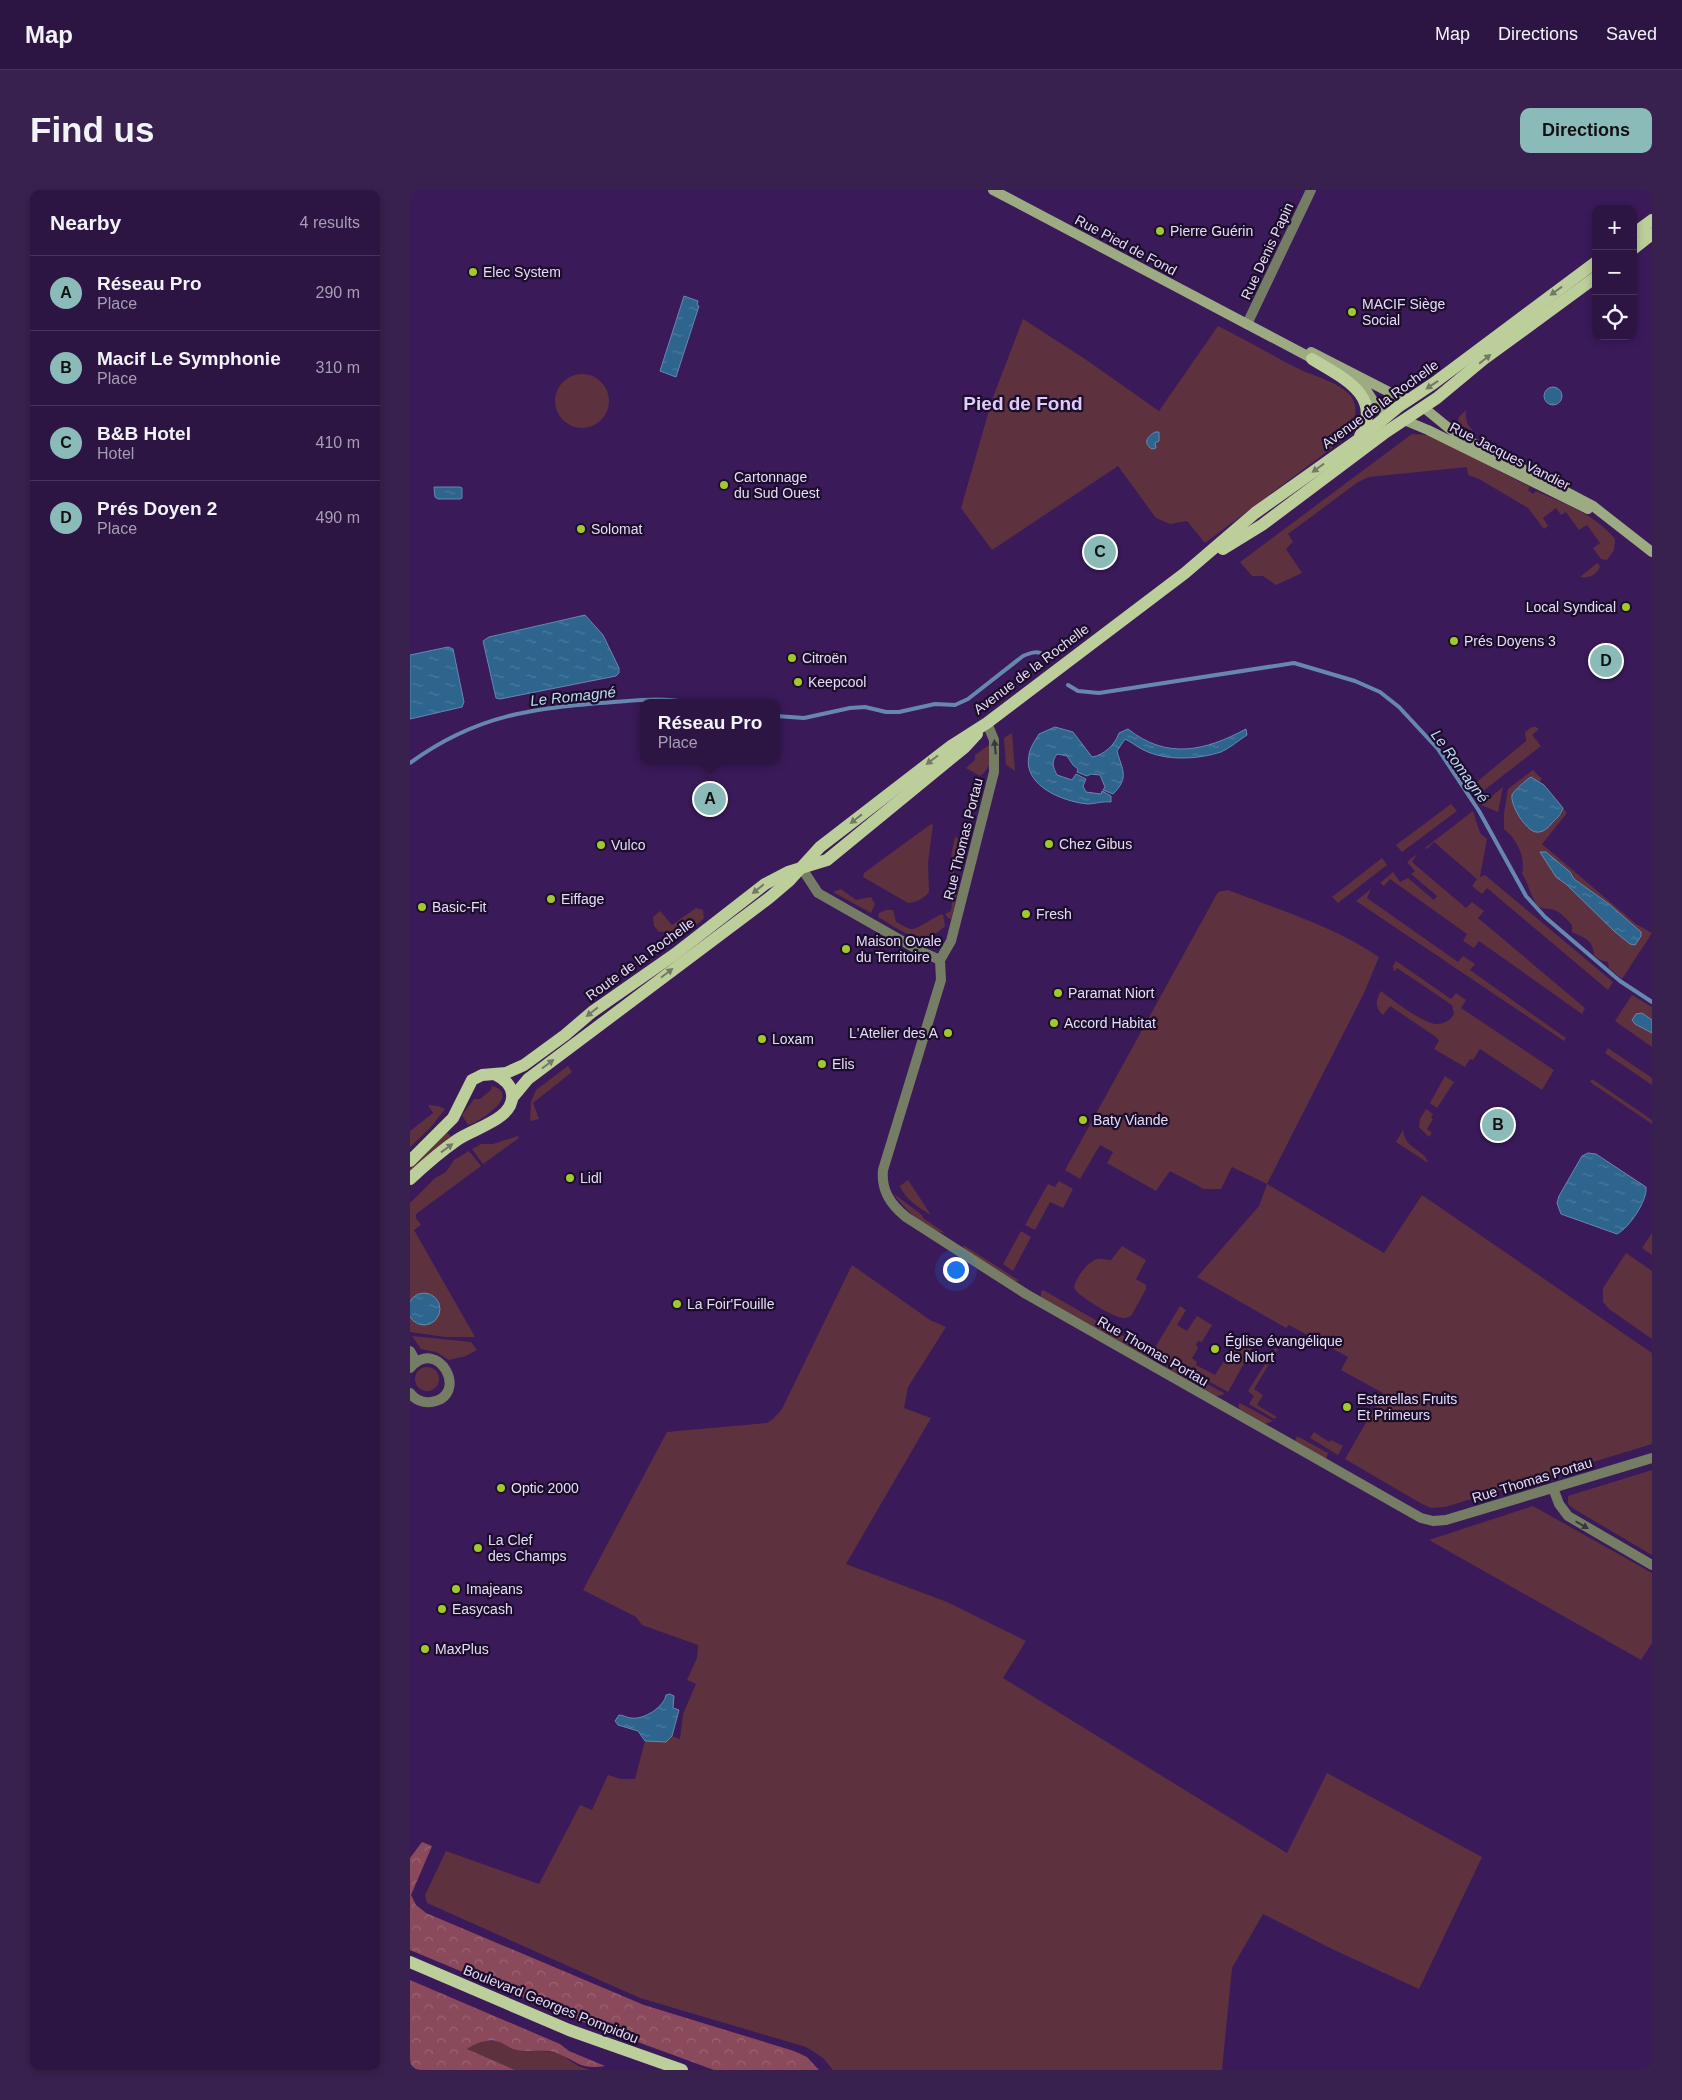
<!DOCTYPE html>
<meta charset="utf-8">
<style>
:root{--surface:#2c1443;--page:#38214e;--text:#f1f3f6;--muted:#a69eb2;--line:#48335c;--accent:#8bbbb9}
body{margin:0;font-family:Arial,sans-serif;background:var(--page);color:var(--text)}
.controls{position:absolute;right:15px;top:15px;display:grid;overflow:hidden;border-radius:10px;box-shadow:0 2px 8px #0003}
.controls button{width:45px;height:45px;display:grid;place-items:center;padding:0;border:0;border-bottom:1px solid var(--line);background:var(--surface);color:var(--text);font:25px sans-serif}
.you{position:absolute;left:545px;top:1079px;width:18px;height:18px;margin:-12px;border:4px solid #fff;border-radius:50%;background:#1a73e8;box-shadow:0 0 0 8px #1a73e833}
.badge{display:grid;place-items:center;width:32px;height:32px;border-radius:50%;background:var(--accent);color:#111;font-size:16px;font-weight:700}
.pin{position:absolute;translate:-50% -50%;border:2px solid #fff;box-shadow:0 1px 5px #0006}
.popup{position:absolute;left:230px;top:509px;width:140px;height:65px;box-sizing:border-box;display:grid;place-content:center;border-radius:10px;background:var(--surface);filter:drop-shadow(0 1px 4px #0005);font-size:16px;white-space:nowrap;color:var(--muted)}
.popup b{font-size:19px;color:var(--text)}
.popup::after{content:'';position:absolute;left:50%;top:100%;margin-left:-10px;border:10px solid transparent;border-top-color:var(--surface)}
.list{margin:0;padding:0;list-style:none}
h2{display:flex;justify-content:space-between;align-items:center;height:65px;margin:0;padding:0 20px;font-size:21px}
h2 small{font-size:16px;font-weight:400;color:var(--muted)}
.list li{display:grid;grid-template-columns:32px 1fr auto;gap:15px;align-items:center;box-sizing:border-box;height:75px;padding:0 20px;border-top:1px solid var(--line)}
.list b{display:block;font-size:19px;white-space:nowrap}
.list p{margin:0;font-size:16px;white-space:nowrap;color:var(--muted)}
.list em{font-size:16px;font-style:normal;color:var(--muted)}
.icon{flex:none;width:28px;height:28px;fill:none;stroke:currentColor;stroke-width:2;stroke-linecap:round;stroke-linejoin:round}
.map{position:relative;flex:none;width:1242px;height:1880px;overflow:hidden;border-radius:10px}
header{display:flex;align-items:center;gap:30px;box-sizing:border-box;height:70px;padding:0 25px;background:var(--surface);border-bottom:1px solid var(--line)}
header strong{font-size:24px}
nav{display:flex;gap:28px;margin-inline-start:auto;font-size:18px}
.intro{display:flex;align-items:center;justify-content:space-between;box-sizing:border-box;height:120px;padding:0 30px}
h1{margin:0;font-size:35px}
.button{padding:12px 22px;border-radius:10px;background:var(--accent);color:#111;font-size:18px;font-weight:700}
main{display:flex;gap:30px;padding:0 30px}
aside{flex:1;background:var(--surface);border-radius:10px;box-shadow:0 2px 8px #0003}
.map>svg:first-child{display:block}
.green{fill:#5d323e}
.forest{fill:url(#forest-crowns)}
.water{fill:url(#water-ripples);stroke:#6688ae}
.lines{fill:none;stroke-linecap:round;stroke-linejoin:round}
.stream{stroke:#6688ae;stroke-width:4}
.street{stroke:#757e64;stroke-width:10}
.secondary{stroke:#9dab82;stroke-width:10}
.primary{stroke:#bcce99;stroke-width:12}
.oneway{fill:#747867}
.oneway2{fill:#3a353e}
.poi-dot{fill:#a1c92a;stroke:#1b0e2a;stroke-width:2}
.labels{text-anchor:middle;dominant-baseline:central;stroke-width:4.5;stroke-linejoin:round;paint-order:stroke}
.poi-label{font-size:14px;fill:#e7dbfa;stroke:#1b0e2a;text-anchor:start}
.street-label{font-size:14px;fill:#e7dbfa;stroke:#1b0e2a}
.water-label{font-size:15px;font-style:italic;fill:#bedcf5;stroke:#1b0e2a}
.district-label{font-size:19px;font-weight:bold;fill:#decbfa;stroke:#1b0e2a}
</style>
<header>
<strong>Map</strong>
<nav><a>Map</a><a>Directions</a><a>Saved</a></nav>
</header>
<div class="intro"><h1>Find us</h1><a class="button">Directions</a></div>
<main>
<aside>
<h2>Nearby<small>4 results</small></h2>
<ul class="list">
<li><span class="badge">A</span><div><b>Réseau Pro</b><p>Place</p></div><em>290 m</em></li>
<li><span class="badge">B</span><div><b>Macif Le Symphonie</b><p>Place</p></div><em>310 m</em></li>
<li><span class="badge">C</span><div><b>B&amp;B Hotel</b><p>Hotel</p></div><em>410 m</em></li>
<li><span class="badge">D</span><div><b>Prés Doyen 2</b><p>Place</p></div><em>490 m</em></li>
</ul>
</aside>
<div class="map">
<svg width="1242" height="1880" viewBox="0 0 1242 1880">
<defs>
<pattern id="forest-crowns" width="20" height="18" patternUnits="userSpaceOnUse" patternTransform="scale(1.25)"><rect width="20" height="18" fill="#8a4a5b"/><path d="M2 6a3 3 0 1 1 6 0M12 15a3 3 0 1 1 6 0" fill="none" stroke="#9a6473"/></pattern>
<pattern id="water-ripples" width="26" height="14" patternUnits="userSpaceOnUse" patternTransform="scale(1.25)"><rect width="26" height="14" fill="#2e658e"/><path d="M2 4q2-2 4 0t4 0M15 11q2-2 4 0t4 0" fill="none" stroke="#4c7a9f"/></pattern>
</defs>
<rect width="100%" height="100%" fill="#3a1a59"/>
<g class="green">
<path d="M613,129L675,169L749,221L808,136C834,149 858,163 883,176C901,186 925,190 939,204C953,219 941,241 930,252L795,353L777,331L760,334L746,328L708,276L582,360L551,318L582,210Z"/>
<circle cx="172" cy="211" r="27"/>
<path d="M1056,220C1055,229 1057,236 1065,242L1050,235L1048,231L1049,227Z"/>
<path d="M1002,244L1017,245L1025,248L1120,297L1118,300L1123,304L1126,301C1153,313 1186,325 1205,349L1204,360L1197,370L1191,369L1183,358L1190,353L1177,335L1169,340L1156,322L1151,325L1146,318L1133,328L1138,336L1134,339L1118,318L1069,289L1058,285L1057,277L959,287L948,292L878,344L883,352L876,359L892,383L866,395L853,386H842L830,372Z"/>
<path d="M1187,373L1190,376C1188,384 1179,389 1170,387Z"/>
<path d="M1122,537H1126L1129,539L1122,545L1131,556L1068,605L1062,596L1116,551L1115,542Z"/>
<path d="M602,543L605,581L596,575L594,548Z"/>
<path d="M579,555L580,557C580,570 582,577 570,586L556,578L565,570V565Z"/>
<path d="M1123,580L1132,589L1129,592L1125,589L1113,592L1104,601L1113,631L1117,638L1152,624L1153,618L1157,623L1132,654L1226,734L1242,743L1212,789L1199,778L1198,772L1190,770L1184,765C1183,749 1174,748 1162,742V735C1157,730 1151,722 1144,720C1138,718 1133,720 1128,716C1122,710 1118,692 1112,684C1116,668 1107,649 1094,639V623L1098,599Z"/>
<path d="M1093,597L1088,622L1071,615Z"/>
<path d="M567,600L570,612L562,610L558,627L552,625L560,607Z"/>
<path d="M1041,614L1047,621L992,662L986,655Z"/>
<path d="M1063,621L1070,643L1077,649L1070,687L1075,685L1203,792L1198,800L1077,698L1072,704L1062,696L1067,689L1024,652L1017,659L1015,658Z"/>
<path d="M521,634L523,635L518,673L519,702C515,708 505,713 498,713L453,687L454,683Z"/>
<path d="M545,647L552,649L541,695L549,697L541,729L538,728L535,724L541,721C544,706 540,691 540,675C541,666 543,656 545,647Z"/>
<path d="M1007,664L1002,672L1056,718L1062,712L1074,721L1068,728L1175,818L1172,824L1069,751L1064,758L1053,751L1057,744L980,689L974,696L970,693L983,682L990,692L998,688L1024,710L1027,706L1001,684L1005,681L997,672Z"/>
<path d="M972,668L977,675L928,713L922,707Z"/>
<path d="M431,699L446,710L461,707L465,714L461,723L423,702Z"/>
<path d="M961,699L957,708L1048,772L1053,766L1065,774L1060,780L1156,848L1154,851L946,711Z"/>
<path d="M818,700C869,720 924,736 969,767L955,801L857,994L974,1063L1012,1005L1242,1163V1254L1035,1317L1021,1318L1012,1314L935,1269L973,1203L931,1180L938,1167L879,1135L876,1138L787,1087L849,1016L857,994L822,977L811,999H794L760,981L746,1001L697,973L703,962L690,955L670,989L655,980L808,702Z"/>
<path d="M286,718L293,720L294,728C288,735 274,744 265,743C259,743 255,741 249,742L244,736L243,727L250,721L262,735Z"/>
<path d="M476,720H483L486,732C490,734 496,738 501,739C507,740 525,726 533,724L535,736C511,760 491,740 468,727L469,723Z"/>
<path d="M986,771L1041,809L1046,803L1056,810L1051,818L1144,880L1132,900L1070,859L1063,870L1060,869L1055,877L1024,859L1029,851L1026,847L980,816L973,825C965,817 965,811 971,801C982,810 1008,829 1021,833C1030,836 1040,832 1044,824L1042,815L987,778L984,782L983,776Z"/>
<path d="M1222,805L1242,817V830L1232,823L1225,834L1242,843V857L1205,831Z"/>
<path d="M1198,858L1242,888V895L1195,863Z"/>
<path d="M158,876L162,882L123,913L129,929L120,931L121,912L126,900Z"/>
<path d="M1035,886L1044,892L1027,918L1020,913Z"/>
<path d="M1182,889L1242,930V934L1180,892Z"/>
<path d="M82,896C112,904 70,932 58,935L52,925L64,909H70L81,900Z"/>
<path d="M18,915L28,916L35,919L20,938L0,957V941L23,923Z"/>
<path d="M1016,919L1023,924L1021,927L1023,929L1017,939L1022,943L1019,947L1009,937L1010,929Z"/>
<path d="M993,940C995,960 1015,959 1018,973L986,952Z"/>
<path d="M36,942L42,947L0,982V978Z"/>
<path d="M108,946L109,948L73,974L62,959L71,954H83Z"/>
<path d="M59,961L71,976L6,1024V1028L11,1035L4,1040L65,1147H35L0,1142V1013L25,988L36,982L44,970Z"/>
<path d="M498,990L521,1025C509,1018 495,1009 490,996Z"/>
<path d="M649,991L663,999L653,1018L640,1012L625,1040L615,1035L638,994L645,997Z"/>
<path d="M484,1004L512,1025L513,1028L535,1043C518,1041 494,1019 484,1004Z"/>
<path d="M611,1041L621,1047L603,1081L593,1074Z"/>
<path d="M1242,1043V1065L1232,1058Z"/>
<path d="M553,1055L610,1091H602L554,1059Z"/>
<path d="M712,1056L736,1070L726,1089L736,1095V1099L721,1126C717,1128 713,1129 709,1127C699,1124 669,1107 664,1098C666,1088 677,1071 688,1069C692,1068 697,1070 701,1070Z"/>
<path d="M1216,1063L1242,1081V1149L1199,1119L1193,1112V1098Z"/>
<path d="M442,1075L520,1130L536,1137L498,1197L494,1218L521,1228L436,1374L537,1412L616,1451L593,1488L877,1663L917,1583L1072,1667L1009,1799L922,1759L853,1724L822,1778L812,1880H423L413,1868L396,1857L230,1808L17,1713L15,1705L36,1661L129,1694L170,1615L182,1620L198,1585L211,1589H225L235,1551L256,1552L262,1546L270,1549L273,1524L286,1494L277,1490L287,1468L288,1455L232,1435L226,1427L173,1400L257,1242L357,1233L363,1229L372,1219Z"/>
<path d="M633,1100L738,1160L739,1168L631,1107V1102Z"/>
<path d="M770,1116L776,1120L767,1135L777,1141L787,1126L802,1135L792,1152L788,1151L786,1155L788,1158L782,1168L787,1172L786,1175L805,1185L827,1150L842,1159L818,1202L764,1172H755L743,1166V1161Z"/>
<path d="M2,1146L61,1152L67,1160L56,1166L39,1170L26,1162L11,1159Z"/>
<path d="M866,1157L868,1159L844,1199L853,1205L847,1215L867,1227L864,1229L839,1214L844,1206L838,1201Z"/>
<path d="M764,1176L814,1203L813,1205L806,1206L755,1177Z"/>
<circle cx="17" cy="1189" r="12"/>
<path d="M830,1213L863,1231L855,1234L830,1220L828,1215Z"/>
<path d="M904,1242L919,1252L921,1250L933,1256L928,1265L900,1248Z"/>
<path d="M887,1246L918,1263L916,1269L885,1251Z"/>
<path d="M1242,1280V1365L1164,1319L1158,1314V1306Z"/>
<path d="M1123,1316L1242,1383V1453L1231,1470L1019,1350Z"/>
<path d="M70,1851H87L107,1860H126L149,1863L168,1876L180,1880H105L56,1859Z"/>
</g>
<g class="forest">
<path d="M12,1652L22,1656L1,1705L6,1715L16,1723L234,1815L384,1861L397,1867L409,1880H304L165,1829L0,1760V1668Z"/>
<path d="M0,1790L150,1854L159,1861L195,1876C171,1880 168,1872 149,1864C136,1858 120,1863 107,1860C101,1859 95,1854 89,1852C78,1848 66,1853 57,1859L105,1880H0Z"/>
</g>
<g class="water">
<path d="M274,106L288,111L287,115L289,116L266,187L250,181Z"/>
<circle cx="1143" cy="206" r="9"/>
<path d="M745,242H749V251L745,253L746,258L742,259C732,253 738,246 745,242Z"/>
<path d="M24,297H50L52,298V308L50,309H28L25,307Z"/>
<path d="M175,425L193,445L209,478V483L206,486L90,509L86,508L73,451L79,447Z"/>
<path d="M38,457L43,459L54,512L52,517L0,529V465Z"/>
<path d="M645,537L663,542L682,567C694,565 705,555 709,543L718,539C757,570 795,561 836,539L837,545C829,550 820,558 811,562C789,569 760,571 738,562C730,559 723,553 715,549L707,561C712,580 720,587 703,604L693,600L695,597L690,585L681,584L677,586L667,582L668,579L663,575L657,566L647,564C641,572 643,577 647,585L662,590L666,584L676,589L673,596L676,602L691,604L692,601L701,606V612C693,611 683,614 678,614C654,612 612,596 619,565C620,557 625,551 629,544Z"/>
<path d="M1121,587L1134,595L1153,618C1151,625 1147,628 1142,633C1138,638 1133,643 1126,642C1116,641 1100,615 1102,605C1103,601 1117,589 1121,587Z"/>
<path d="M1130,662H1136L1160,682L1164,689L1199,714L1231,742V746L1225,755L1220,754L1204,741L1157,695L1146,687Z"/>
<path d="M1232,823L1242,830V843L1225,834L1222,830L1226,824Z"/>
<path d="M1178,963L1186,964L1236,997C1238,1010 1219,1038 1207,1044L1151,1024L1147,1013L1149,1006L1172,966Z"/>
<circle cx="14" cy="1119" r="16"/>
<path d="M260,1504L264,1506L263,1518L269,1520L262,1546L256,1552L235,1551L228,1541L208,1535L205,1531L209,1525C214,1525 217,1528 221,1528C234,1530 254,1517 256,1505Z"/>
</g>
<g class="lines">
<g class="stream">
<path d="M658,495L668,501L689,503L884,473L945,491L970,502L989,517L1028,559L1069,621L1116,706L1135,727L1190,774L1210,791L1242,812"/>
<path d="M366,526L394,528L440,518L455,517L476,522H489L525,514L545,515L558,509L613,466C622,462 629,460 636,467"/>
<path d="M0,573C67,524 124,518 204,512C229,510 255,507 280,513"/>
</g>
<g class="street">
<path d="M837,134L901,0"/>
<path d="M577,533L584,550V582L541,751L530,770L531,790L473,980C471,1000 480,1014 496,1027L616,1104L1011,1328L1023,1331L1036,1330L1242,1268"/>
<path d="M391,677L408,703L510,761L530,770"/>
<path d="M0,1161L6,1172"/>
<path d="M0,1178C28,1145 61,1206 21,1212C12,1213 5,1210 0,1203"/>
<path d="M1143,1298L1149,1314L1158,1326L1242,1375"/>
</g>
<g class="secondary">
<path d="M583,0L907,171"/>
<path d="M901,162L983,204L999,209"/>
<path d="M932,182L953,195L967,217L978,225"/>
<path d="M1013,217L1046,244L1183,316L1242,362"/>
<path d="M994,230L1018,240L1178,319"/>
</g>
<g class="primary">
<path d="M1223,44L1242,30"/>
<path d="M1223,59L1242,44"/>
<path d="M902,169C931,187 974,205 950,246"/>
<path d="M813,359L852,335L976,242L1027,208L1074,169L1186,87"/>
<path d="M103,907L118,889L359,708L379,691L410,657L541,556L577,533L775,383L845,323L948,250L988,217L1024,193L1186,72"/>
<path d="M0,971L43,928L62,890L72,885L96,883L114,875L155,845L182,822L265,764L355,694L378,682L417,670L555,557L567,544"/>
<path d="M0,989C15,975 30,962 47,950C64,938 105,929 102,904C101,894 94,889 86,885"/>
<path d="M0,1772L159,1840L272,1880"/>
</g>
</g>
<defs><path id="oneway-solid" d="M-6-.8H1V-3.2L6.5 0L1 3.2V.8H-6Z" transform="scale(1.25)"/></defs>
<g class="oneway">
<use href="#oneway-solid" transform="translate(1146 101) rotate(144)"/>
<use href="#oneway-solid" transform="translate(1075 169) rotate(-38)"/>
<use href="#oneway-solid" transform="translate(1022 195) rotate(146)"/>
<use href="#oneway-solid" transform="translate(908 278) rotate(144)"/>
<use href="#oneway-solid" transform="translate(522 570) rotate(143)"/>
<use href="#oneway-solid" transform="translate(446 629) rotate(142)"/>
<use href="#oneway-solid" transform="translate(348 699) rotate(141)"/>
<use href="#oneway-solid" transform="translate(257 783) rotate(-37)"/>
<use href="#oneway-solid" transform="translate(182 822) rotate(142)"/>
<use href="#oneway-solid" transform="translate(138 874) rotate(-37)"/>
<use href="#oneway-solid" transform="translate(37 958) rotate(-36)"/>
</g>
<g class="oneway2">
<use href="#oneway-solid" transform="translate(585 557) rotate(-96)"/>
<use href="#oneway-solid" transform="translate(1172 1335) rotate(30)"/>
</g>
<g class="poi-dot">
<circle cx="750" cy="41" r="5"/>
<circle cx="63" cy="82" r="5"/>
<circle cx="942" cy="122" r="5"/>
<circle cx="314" cy="295" r="5"/>
<circle cx="171" cy="339" r="5"/>
<circle cx="1216" cy="417" r="5"/>
<circle cx="1044" cy="451" r="5"/>
<circle cx="382" cy="468" r="5"/>
<circle cx="388" cy="492" r="5"/>
<circle cx="639" cy="654" r="5"/>
<circle cx="191" cy="655" r="5"/>
<circle cx="141" cy="709" r="5"/>
<circle cx="12" cy="717" r="5"/>
<circle cx="616" cy="724" r="5"/>
<circle cx="436" cy="759" r="5"/>
<circle cx="648" cy="803" r="5"/>
<circle cx="644" cy="833" r="5"/>
<circle cx="538" cy="843" r="5"/>
<circle cx="352" cy="849" r="5"/>
<circle cx="412" cy="874" r="5"/>
<circle cx="673" cy="930" r="5"/>
<circle cx="160" cy="988" r="5"/>
<circle cx="267" cy="1114" r="5"/>
<circle cx="805" cy="1159" r="5"/>
<circle cx="937" cy="1217" r="5"/>
<circle cx="91" cy="1298" r="5"/>
<circle cx="68" cy="1358" r="5"/>
<circle cx="46" cy="1399" r="5"/>
<circle cx="32" cy="1419" r="5"/>
<circle cx="15" cy="1459" r="5"/>
</g>
<g class="labels">
<g class="poi-label">
<text x="760" y="41">Pierre Guérin</text>
<text x="73" y="82">Elec System</text>
<text x="952" y="114">MACIF Siège<tspan x="952" dy="16">Social</tspan></text>
<text x="324" y="287">Cartonnage<tspan x="324" dy="16">du Sud Ouest</tspan></text>
<text x="181" y="339">Solomat</text>
<text x="1206" y="417" text-anchor="end">Local Syndical</text>
<text x="1054" y="451">Prés Doyens 3</text>
<text x="392" y="468">Citroën</text>
<text x="398" y="492">Keepcool</text>
<text x="649" y="654">Chez Gibus</text>
<text x="201" y="655">Vulco</text>
<text x="151" y="709">Eiffage</text>
<text x="22" y="717">Basic-Fit</text>
<text x="626" y="724">Fresh</text>
<text x="446" y="751">Maison Ovale<tspan x="446" dy="16">du Territoire</tspan></text>
<text x="658" y="803">Paramat Niort</text>
<text x="654" y="833">Accord Habitat</text>
<text x="528" y="843" text-anchor="end">L'Atelier des A</text>
<text x="362" y="849">Loxam</text>
<text x="422" y="874">Elis</text>
<text x="683" y="930">Baty Viande</text>
<text x="170" y="988">Lidl</text>
<text x="277" y="1114">La Foir'Fouille</text>
<text x="815" y="1151">Église évangélique<tspan x="815" dy="16">de Niort</tspan></text>
<text x="947" y="1209">Estarellas Fruits<tspan x="947" dy="16">Et Primeurs</tspan></text>
<text x="101" y="1298">Optic 2000</text>
<text x="78" y="1350">La Clef<tspan x="78" dy="16">des Champs</tspan></text>
<text x="56" y="1399">Imajeans</text>
<text x="42" y="1419">Easycash</text>
<text x="25" y="1459">MaxPlus</text>
</g>
<g class="street-label">
<text transform="translate(716 55) rotate(28)">Rue Pied de Fond</text>
<text transform="translate(857 61) rotate(-65)">Rue Denis Papin</text>
<text transform="translate(970 214) rotate(-36)">Avenue de la Rochelle</text>
<text transform="translate(1100 266) rotate(27)">Rue Jacques Vandier</text>
<text transform="translate(621 479) rotate(-37)">Avenue de la Rochelle</text>
<text transform="translate(553 649) rotate(-76)">Rue Thomas Portau</text>
<text transform="translate(230 769) rotate(-36)">Route de la Rochelle</text>
<text transform="translate(743 1161) rotate(30)">Rue Thomas Portau</text>
<text transform="translate(1122 1290) rotate(-17)">Rue Thomas Portau</text>
<text transform="translate(141 1814) rotate(22)">Boulevard Georges Pompidou</text>
</g>
<g class="water-label">
<text transform="translate(163 506) rotate(-6)">Le Romagné</text>
<text transform="translate(1050 576) rotate(54)">Le Romagné</text>
</g>
<g class="district-label">
<text x="613" y="213">Pied de Fond</text>
</g>
</g>
</svg>
<div class="controls">
<button>+</button>
<button>−</button>
<button><svg class="icon" aria-label="locate" viewBox="0 0 24 24"><circle cx="12" cy="12" r="6"/><path d="M12 2v4M12 18v4M2 12h4M18 12h4"/></svg></button>
</div>
<div class="you"></div>
<div class="pin badge" style="left:300px;top:609px">A</div>
<div class="popup"><b>Réseau Pro</b>Place</div>
<div class="pin badge" style="left:1088px;top:935px">B</div>
<div class="pin badge" style="left:690px;top:362px">C</div>
<div class="pin badge" style="left:1196px;top:471px">D</div>
</div>
</main>
